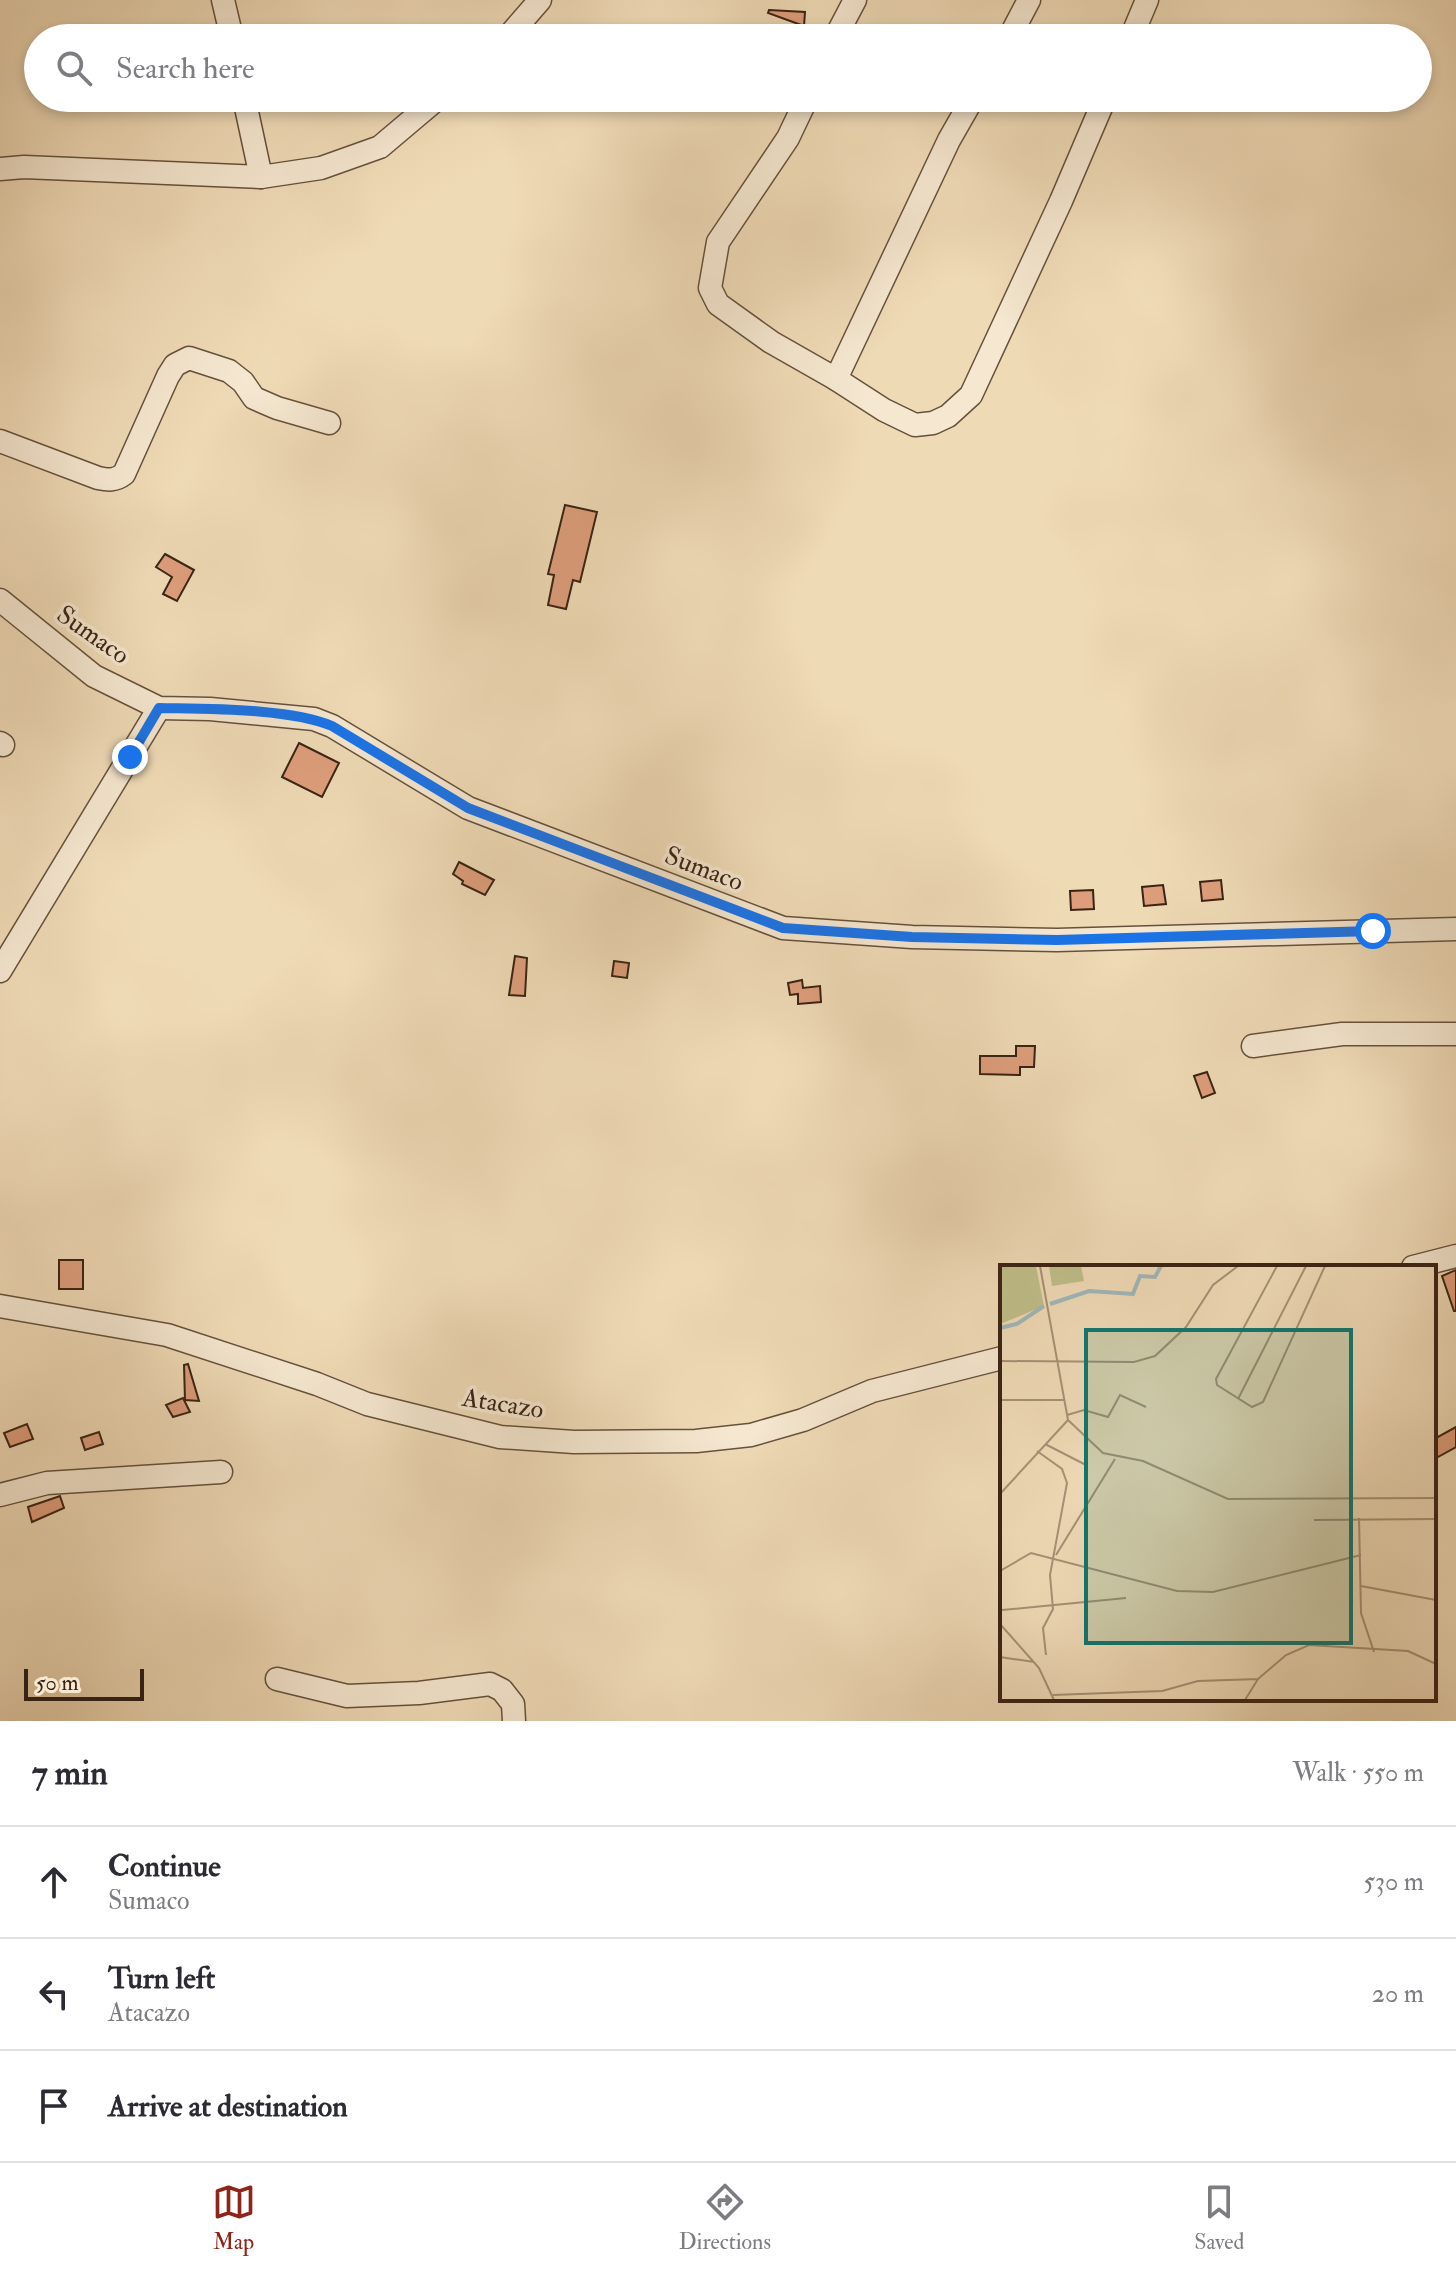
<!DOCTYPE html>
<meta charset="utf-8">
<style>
:root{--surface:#fff;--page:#f2f2f3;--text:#2b2b33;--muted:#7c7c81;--line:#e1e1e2;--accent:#8f2418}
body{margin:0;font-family:"IM FELL Double Pica",serif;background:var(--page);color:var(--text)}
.scale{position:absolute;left:24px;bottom:20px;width:120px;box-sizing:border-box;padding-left:8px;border:4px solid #392313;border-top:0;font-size:22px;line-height:28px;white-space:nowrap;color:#392313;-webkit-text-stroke:6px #f5e7d0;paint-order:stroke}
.stop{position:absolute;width:24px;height:24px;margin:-18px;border:6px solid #1a73e8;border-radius:50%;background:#fff}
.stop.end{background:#1a73e8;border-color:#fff;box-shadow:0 2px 8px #0008}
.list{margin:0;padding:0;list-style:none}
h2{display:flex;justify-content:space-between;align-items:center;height:104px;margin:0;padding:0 32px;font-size:34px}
h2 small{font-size:26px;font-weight:400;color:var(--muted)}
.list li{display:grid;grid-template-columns:52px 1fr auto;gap:24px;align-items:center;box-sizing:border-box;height:112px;padding:0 32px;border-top:2px solid var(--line)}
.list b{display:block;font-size:30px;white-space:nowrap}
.list p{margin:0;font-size:26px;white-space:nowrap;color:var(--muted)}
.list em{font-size:26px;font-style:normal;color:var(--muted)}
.icon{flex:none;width:44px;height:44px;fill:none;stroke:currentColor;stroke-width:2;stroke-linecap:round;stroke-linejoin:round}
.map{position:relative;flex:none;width:1456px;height:1721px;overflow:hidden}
.search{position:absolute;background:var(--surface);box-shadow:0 4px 12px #0003;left:24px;right:24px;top:24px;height:88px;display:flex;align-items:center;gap:20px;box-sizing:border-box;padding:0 28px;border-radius:44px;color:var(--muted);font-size:30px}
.sheet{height:440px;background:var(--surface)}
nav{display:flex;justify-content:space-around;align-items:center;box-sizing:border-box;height:112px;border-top:2px solid var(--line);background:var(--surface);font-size:22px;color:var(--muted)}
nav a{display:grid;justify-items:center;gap:4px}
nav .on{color:var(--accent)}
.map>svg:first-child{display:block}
.building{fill:#de9e7c;stroke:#392313;stroke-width:2}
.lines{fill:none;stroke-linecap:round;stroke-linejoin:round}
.minor-casing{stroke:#66513c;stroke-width:25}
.minor{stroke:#f5e7d0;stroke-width:22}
.route{stroke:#1a73e8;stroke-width:10}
.labels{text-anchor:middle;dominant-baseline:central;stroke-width:7;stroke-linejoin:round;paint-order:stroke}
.street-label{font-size:26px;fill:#392313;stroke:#f5e7d0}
.inset-river{fill:none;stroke:#a0b7ba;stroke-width:4}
.inset-road{fill:none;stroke:#a69175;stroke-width:2}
.view{fill:#0f766e;fill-opacity:0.15;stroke:#0f766e;stroke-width:4}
.inset-edge{fill:none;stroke:#392313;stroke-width:4}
</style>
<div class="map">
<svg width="1456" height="1721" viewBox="0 0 1456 1721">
<rect width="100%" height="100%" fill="#efdab6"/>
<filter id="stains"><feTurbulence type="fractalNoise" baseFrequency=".0025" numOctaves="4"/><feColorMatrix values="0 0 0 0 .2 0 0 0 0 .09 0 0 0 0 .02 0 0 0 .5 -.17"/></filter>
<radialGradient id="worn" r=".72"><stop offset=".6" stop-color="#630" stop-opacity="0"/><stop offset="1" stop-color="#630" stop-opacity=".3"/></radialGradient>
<g class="building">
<path d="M769,10L805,12L804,26L768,13Z"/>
<path d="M565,505L597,512L580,582L573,580L566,609L548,605L554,575L548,574Z"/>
<path d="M165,554L194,570L177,601L163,594L172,577L156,567Z"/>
<path d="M299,743L339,763L322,797L282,777Z"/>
<path d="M459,862L494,880L485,895L462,884L463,881L453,874Z"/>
<path d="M1221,880L1223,899L1202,901L1200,882Z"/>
<path d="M1163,885L1166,904L1144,906L1142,887Z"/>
<path d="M1093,890L1094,909L1071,910L1070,891Z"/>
<path d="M515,956L527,958L525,996L509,995Z"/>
<path d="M614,961L629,963L627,978L612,976Z"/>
<path d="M802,980L803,988L820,986L821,1002L798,1004V994L790,995L788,983Z"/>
<path d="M1016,1046H1035L1034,1067H1020V1075L980,1074V1056H1016Z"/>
<path d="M1207,1072L1215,1093L1202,1098L1194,1076Z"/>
<rect x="59" y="1260" width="24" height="29"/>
<path d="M1456,1270V1311H1454L1442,1276Z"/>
<path d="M188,1364L199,1401L185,1400L184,1365Z"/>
<path d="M183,1398L190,1412L173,1417L166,1405Z"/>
<path d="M27,1424L33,1439L10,1447L4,1433Z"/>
<path d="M1456,1427V1447L1438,1457L1434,1450V1439Z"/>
<path d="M99,1432L103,1444L85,1450L81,1438Z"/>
<path d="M60,1496L64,1508L32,1522L28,1507Z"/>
</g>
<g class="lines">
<defs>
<g id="minor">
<path d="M223,0L232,38"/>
<path d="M507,38L540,0"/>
<path d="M835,38L855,0"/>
<path d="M1009,38L1029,0"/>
<path d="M1131,38L1147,0"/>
<path d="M244,98L261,177"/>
<path d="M807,98L788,138L718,242L710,288L718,304L771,342L836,379L884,410L915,425L933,423L948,416L971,395L1061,201L1105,98"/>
<path d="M0,169L24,167L261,177L321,168L380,147L438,98"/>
<path d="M836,379L949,140L973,98"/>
<path d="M0,441L98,478C108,480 115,481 124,474L168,376L175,365L189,358L229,371L243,382L254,398L277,408L329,423"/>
<path d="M0,600L94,676L159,708L210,709L314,719L332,726L468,808L783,928L912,937L1057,940L1456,929"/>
<path d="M0,743L3,745"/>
<path d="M0,971L159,708"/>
<path d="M1253,1046L1342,1034H1456"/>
<path d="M1413,1267L1456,1256"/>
<path d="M0,1306L167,1335L317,1384L367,1404L500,1437L574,1442L696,1441L751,1435L803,1420L872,1391L1002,1358"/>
<path d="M0,1495L47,1483L221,1472"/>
<path d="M277,1679L347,1696L419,1693L490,1684L502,1690L513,1704L514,1721"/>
</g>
</defs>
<use href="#minor" class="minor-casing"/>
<use href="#minor" class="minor"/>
</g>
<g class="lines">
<path class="route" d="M130,757L159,708C206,709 290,708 332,726L468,808L783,928L912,937L1057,940L1373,931"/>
</g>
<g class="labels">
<g class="street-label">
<text transform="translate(93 635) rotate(35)">Sumaco</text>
<text transform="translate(704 869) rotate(21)">Sumaco</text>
<text transform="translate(503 1404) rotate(9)">Atacazo</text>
</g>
</g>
<g transform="translate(1000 1265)">
<rect width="436" height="436" fill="#efdab6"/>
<path d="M0,1H36L44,41L0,59ZM49,1H81L84,16L52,21Z" fill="#bfbe8a"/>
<path class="inset-river" d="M50,39L89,26L133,29L140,11L155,12L161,1M0,63L17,59L44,41"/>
<path class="inset-road" d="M40,1L68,155L103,188L143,196L228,234L436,233M277,1L216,114L217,120L252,142L263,137L325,1M0,96L134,97L155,91L186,62L213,20L238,1M238,134L306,1M0,135H64M67,150L84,145L108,152L120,130L146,142M45,179L86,200M37,186L62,204L67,218L50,310L53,344L43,363L46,390M0,229L68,155M359,253L361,348L374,387M314,255L436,254M56,290L115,194M0,306L31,288L177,326L213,327L361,290M361,321L436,335M2,345L126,333M0,359L39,403L54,435M0,392L34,397M53,430L162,426L198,416L258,414L286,390L309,380L408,386L436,399M245,435L258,414"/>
<path class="view" d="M86,65H351V378H86Z"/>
<rect width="436" height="436" class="inset-edge"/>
</g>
<rect width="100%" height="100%" filter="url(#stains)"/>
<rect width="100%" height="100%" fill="url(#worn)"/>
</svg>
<div class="scale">50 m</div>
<div class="stop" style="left:1373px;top:931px"></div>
<div class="stop end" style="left:130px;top:757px"></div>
<div class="search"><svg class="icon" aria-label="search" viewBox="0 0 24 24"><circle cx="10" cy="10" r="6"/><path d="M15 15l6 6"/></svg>Search here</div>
</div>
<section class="sheet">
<h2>7 min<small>Walk · 550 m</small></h2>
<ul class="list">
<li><svg class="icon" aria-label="ahead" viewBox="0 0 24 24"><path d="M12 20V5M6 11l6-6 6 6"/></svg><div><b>Continue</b><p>Sumaco</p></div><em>530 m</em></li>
<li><svg class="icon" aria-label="left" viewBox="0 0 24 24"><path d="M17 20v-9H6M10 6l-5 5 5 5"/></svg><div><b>Turn left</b><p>Atacazo</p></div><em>20 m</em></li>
<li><svg class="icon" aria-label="arrive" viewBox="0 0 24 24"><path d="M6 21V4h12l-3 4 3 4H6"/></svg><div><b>Arrive at destination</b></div></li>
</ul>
</section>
<nav>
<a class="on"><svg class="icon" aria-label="map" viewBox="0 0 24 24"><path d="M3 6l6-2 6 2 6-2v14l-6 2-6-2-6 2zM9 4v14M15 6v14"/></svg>Map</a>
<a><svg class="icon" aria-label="directions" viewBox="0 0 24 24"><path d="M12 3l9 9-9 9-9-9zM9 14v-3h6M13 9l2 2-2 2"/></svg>Directions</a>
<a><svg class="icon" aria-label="saved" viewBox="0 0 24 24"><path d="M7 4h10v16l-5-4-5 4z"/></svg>Saved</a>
</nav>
